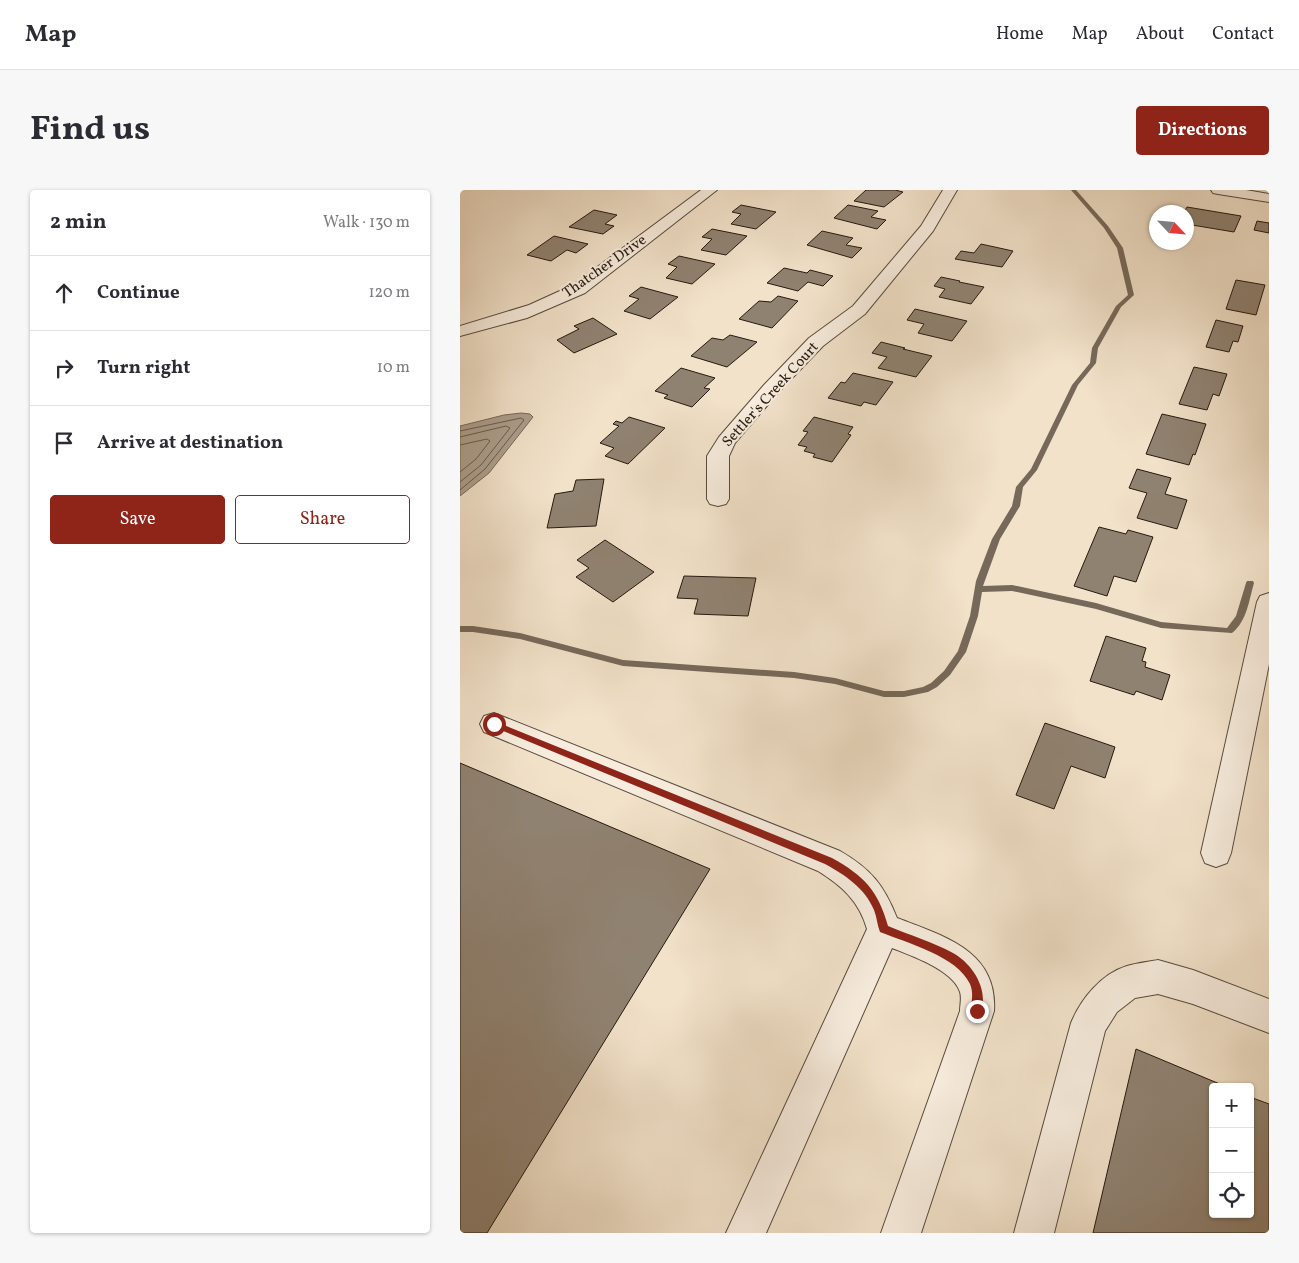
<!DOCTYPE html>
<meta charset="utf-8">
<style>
:root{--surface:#fff;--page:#f7f7f7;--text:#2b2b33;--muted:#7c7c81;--line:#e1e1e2;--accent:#8f2418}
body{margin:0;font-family:Vollkorn,serif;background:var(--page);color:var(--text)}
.controls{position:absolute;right:15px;bottom:15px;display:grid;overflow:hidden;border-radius:5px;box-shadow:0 1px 4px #0004}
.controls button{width:45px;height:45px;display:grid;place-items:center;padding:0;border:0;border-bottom:1px solid var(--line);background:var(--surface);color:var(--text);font:25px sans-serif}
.compass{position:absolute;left:689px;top:15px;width:45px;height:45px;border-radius:50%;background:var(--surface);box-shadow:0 1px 4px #0004;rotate:116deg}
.stop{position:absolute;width:15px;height:15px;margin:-11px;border:4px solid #8f2418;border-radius:50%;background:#fff}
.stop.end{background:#8f2418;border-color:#fff;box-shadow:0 1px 5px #0008}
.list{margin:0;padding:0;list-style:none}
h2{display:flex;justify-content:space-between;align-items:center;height:65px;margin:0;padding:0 20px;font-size:21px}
h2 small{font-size:16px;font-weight:400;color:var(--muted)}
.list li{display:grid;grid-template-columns:32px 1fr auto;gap:15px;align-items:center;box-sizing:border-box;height:75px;padding:0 20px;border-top:1px solid var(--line)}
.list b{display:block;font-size:19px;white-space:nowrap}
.list em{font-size:16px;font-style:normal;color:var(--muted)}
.actions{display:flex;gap:10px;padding:15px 20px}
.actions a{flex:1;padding:11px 0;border:1px solid var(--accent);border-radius:5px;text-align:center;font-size:18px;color:var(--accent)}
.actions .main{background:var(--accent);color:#fff}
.icon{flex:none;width:28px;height:28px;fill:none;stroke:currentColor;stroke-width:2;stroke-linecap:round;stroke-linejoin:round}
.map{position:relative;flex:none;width:809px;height:1043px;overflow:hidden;border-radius:5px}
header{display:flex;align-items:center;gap:30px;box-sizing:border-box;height:70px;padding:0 25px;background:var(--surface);border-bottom:1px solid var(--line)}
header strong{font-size:24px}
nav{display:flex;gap:28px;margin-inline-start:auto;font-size:18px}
.intro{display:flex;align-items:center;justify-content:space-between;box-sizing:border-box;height:120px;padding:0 30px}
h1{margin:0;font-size:35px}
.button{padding:12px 22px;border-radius:5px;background:var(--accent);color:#fff;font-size:18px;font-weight:700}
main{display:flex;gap:30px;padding:0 30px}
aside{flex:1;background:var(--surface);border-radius:5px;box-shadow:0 1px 4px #0004}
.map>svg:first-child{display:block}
.water{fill:#ac9e8b;stroke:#76695a}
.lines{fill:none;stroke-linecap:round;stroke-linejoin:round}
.shore{stroke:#685c4e;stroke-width:1}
.stream{fill:#76695a;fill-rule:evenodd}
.building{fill:#908271;stroke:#251910}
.minor-casing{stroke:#584b3e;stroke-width:2}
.minor{fill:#f7ecdd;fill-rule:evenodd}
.route{fill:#8f2418}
.labels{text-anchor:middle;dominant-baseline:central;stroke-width:4.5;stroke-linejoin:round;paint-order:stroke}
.far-street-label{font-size:15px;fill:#251910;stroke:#f7ecdd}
</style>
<header>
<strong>Map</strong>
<nav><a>Home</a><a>Map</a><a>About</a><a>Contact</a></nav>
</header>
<div class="intro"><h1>Find us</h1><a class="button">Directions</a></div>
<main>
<aside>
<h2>2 min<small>Walk · 130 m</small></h2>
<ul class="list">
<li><svg class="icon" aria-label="ahead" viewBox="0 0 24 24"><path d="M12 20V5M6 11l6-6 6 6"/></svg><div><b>Continue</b></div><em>120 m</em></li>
<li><svg class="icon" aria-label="right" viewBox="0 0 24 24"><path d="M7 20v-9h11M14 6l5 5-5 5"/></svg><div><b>Turn right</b></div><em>10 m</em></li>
<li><svg class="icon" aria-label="arrive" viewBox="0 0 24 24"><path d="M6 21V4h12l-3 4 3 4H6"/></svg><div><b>Arrive at destination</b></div></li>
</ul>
<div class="actions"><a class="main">Save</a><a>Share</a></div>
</aside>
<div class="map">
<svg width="809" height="1043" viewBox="0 0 809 1043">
<rect width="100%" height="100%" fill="#f2e2ca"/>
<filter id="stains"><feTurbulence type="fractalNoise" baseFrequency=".004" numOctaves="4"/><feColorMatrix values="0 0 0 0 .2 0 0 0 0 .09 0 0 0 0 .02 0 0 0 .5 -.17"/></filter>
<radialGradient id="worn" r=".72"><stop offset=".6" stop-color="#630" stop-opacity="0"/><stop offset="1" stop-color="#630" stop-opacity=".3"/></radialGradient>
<path class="water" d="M61,223L70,224L73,227L29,283L0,306V236L44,225Z"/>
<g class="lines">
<g class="shore">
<path d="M0,241L61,228L64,230L25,279L0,300"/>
<path d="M0,247L46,236L50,238L21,275L0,292"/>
<path d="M0,255L27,249L30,251L16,269L0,282"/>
</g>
<path class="stream" d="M611,0H616L648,36L663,58L674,105L661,117L638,158L636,173L618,195L577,280L563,297L560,316L540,349L523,396L552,395L636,413L701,432L767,438L776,426L786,393L787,391H793L794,393C789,410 787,431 772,443L701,438L636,419L552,401L522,402L518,426L506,462L490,485L477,497L468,502L444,507H424L375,494L334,488L163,476L60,449L13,442H0V436H13L60,443L163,470L334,482L375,488L424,501H444L463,497L471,493L484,481L498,461L510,426L516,391L532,349L552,316L556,297L571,279L612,195L630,173L632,158L656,116L668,105L657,58L644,38Z"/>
</g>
<g class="building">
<path d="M406,0H435L443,2L424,17L394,11Z"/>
<path d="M281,15L316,22L296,39L271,34L281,24L272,22Z"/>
<path d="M388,15L418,21L411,27L426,30L417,39L374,28Z"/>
<path d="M727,17L781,26L774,42L726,34V22H724Z"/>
<path d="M134,20L157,25L145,34L154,36L143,44L109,37Z"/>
<path d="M797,31L809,33V43L794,40Z"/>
<path d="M252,39L287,46L266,65L241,60L252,49L242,47Z"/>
<path d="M362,41L393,48L386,55L402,58L392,68L347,55Z"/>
<path d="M94,46L128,54L116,63L107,60L91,71L67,65Z"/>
<path d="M521,54L553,61L542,77L495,69L501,61L514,63Z"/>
<path d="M219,66L255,74L232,94L206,88L217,77L208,74Z"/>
<path d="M324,78L347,83L350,80L373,86L363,96L348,92L338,101L307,93Z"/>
<path d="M481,87L500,91L499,92L524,97L511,114L479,107L485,99L474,96Z"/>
<path d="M776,90L805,95L796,125L766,119Z"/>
<path d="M181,97L218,107L190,129L164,121L179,109L169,106Z"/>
<path d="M318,106L338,111L312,138L279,129L299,111L311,112Z"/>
<path d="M455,119L507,131L492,151L458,143L464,134L447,130Z"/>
<path d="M133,128L157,144L114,163L97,150L119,139L114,136Z"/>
<path d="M756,130L783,136L778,152L773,151L769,162L746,157Z"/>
<path d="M270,145L297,152L267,177L231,166L252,148L263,150Z"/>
<path d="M421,152L445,158L443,159L472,166L456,187L418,178L427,167L412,163Z"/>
<path d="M734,177L767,184L759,206L753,204L747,220L719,214Z"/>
<path d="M221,178L255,188L244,198L250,199L232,217L204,208L208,205L195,201Z"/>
<path d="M393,183L433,192L416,215L404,212L401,216L368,208L381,192L385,193Z"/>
<path d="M702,224L746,234L735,265L733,264L729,275L686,264Z"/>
<path d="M169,227L205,238L168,274L145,266L154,258L140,253L159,236L153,234L156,231L162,233Z"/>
<path d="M354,227L393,237L388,244L391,245L372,272L353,267L355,264L344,261L347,257L338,255L348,242L343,241Z"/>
<path d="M677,279L711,288L705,304L727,310L717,339L677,328L687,303L669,298Z"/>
<path d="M144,289L136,336L87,338L95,304L113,301L116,290Z"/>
<path d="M639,337L666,344L668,340L693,347L676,392L654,386L647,406L614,396Z"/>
<path d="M145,350L194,382L153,412L116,387L129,378L117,370Z"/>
<path d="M224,386L296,388L288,426L234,424L238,409L217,408Z"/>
<path d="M646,446L686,458L682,471L686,472L685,477L710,485L702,510L676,501L674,505L630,491Z"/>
<path d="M585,533L655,557L645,588L611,576L594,619L556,605Z"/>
<path d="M0,573L250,679L27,1043H0Z"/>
<path d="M676,859L767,897H753V1024H790V907L809,914V1043H633Z"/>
</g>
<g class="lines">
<defs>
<g id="minor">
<path d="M241,0H257L125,103L67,128L0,146V136L69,115L113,95Z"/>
<path d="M483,0H497L473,41L405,124L363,156L318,203L275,253L269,266V309L266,314L258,316L250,314L247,309V266L259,247L304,195L349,148L393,116L461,36Z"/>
<path d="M751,0H786L809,4V12L758,4L753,3Z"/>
<path d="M809,403V474L771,663L767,673L756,677L745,673L741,663L797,412L800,406Z"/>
<path d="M34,523L380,661C411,679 424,695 437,728C484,746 538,761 534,821L461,1043H421L500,821C500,815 502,808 500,802C493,780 452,766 432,758L306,1043H266L407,739C399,711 382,696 358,681L24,542L20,534L24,526Z"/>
<path d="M698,770L733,780L809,809V843L733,814L698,804L675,808L657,822L645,841L594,1043H554L611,833C621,809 641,784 667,776C677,773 688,772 698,770Z"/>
</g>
</defs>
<use href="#minor" class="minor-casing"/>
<use href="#minor" class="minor"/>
</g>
<path class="route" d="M34,531L372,668C404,686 418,700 428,736C449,745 473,752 493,763C513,774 530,801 520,824L517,826L513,824C509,815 515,806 510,794C497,766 447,753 420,742C417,735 417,727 414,720C405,698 385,685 365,674L31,536L30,534Z"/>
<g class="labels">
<g class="far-street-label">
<text transform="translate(145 77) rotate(-35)">Thatcher Drive</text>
<text transform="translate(311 205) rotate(-48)">Settler's Creek Court</text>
</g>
</g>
<rect width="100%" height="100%" filter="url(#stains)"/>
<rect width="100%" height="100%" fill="url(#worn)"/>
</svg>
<div class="controls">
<button>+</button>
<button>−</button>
<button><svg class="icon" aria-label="locate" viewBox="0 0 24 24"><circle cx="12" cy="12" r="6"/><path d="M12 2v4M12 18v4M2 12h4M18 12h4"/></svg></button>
</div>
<svg class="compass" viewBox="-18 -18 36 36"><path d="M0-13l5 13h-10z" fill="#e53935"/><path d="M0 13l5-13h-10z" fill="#7c7c81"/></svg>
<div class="stop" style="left:34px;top:534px"></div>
<div class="stop end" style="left:517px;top:821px"></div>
</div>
</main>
